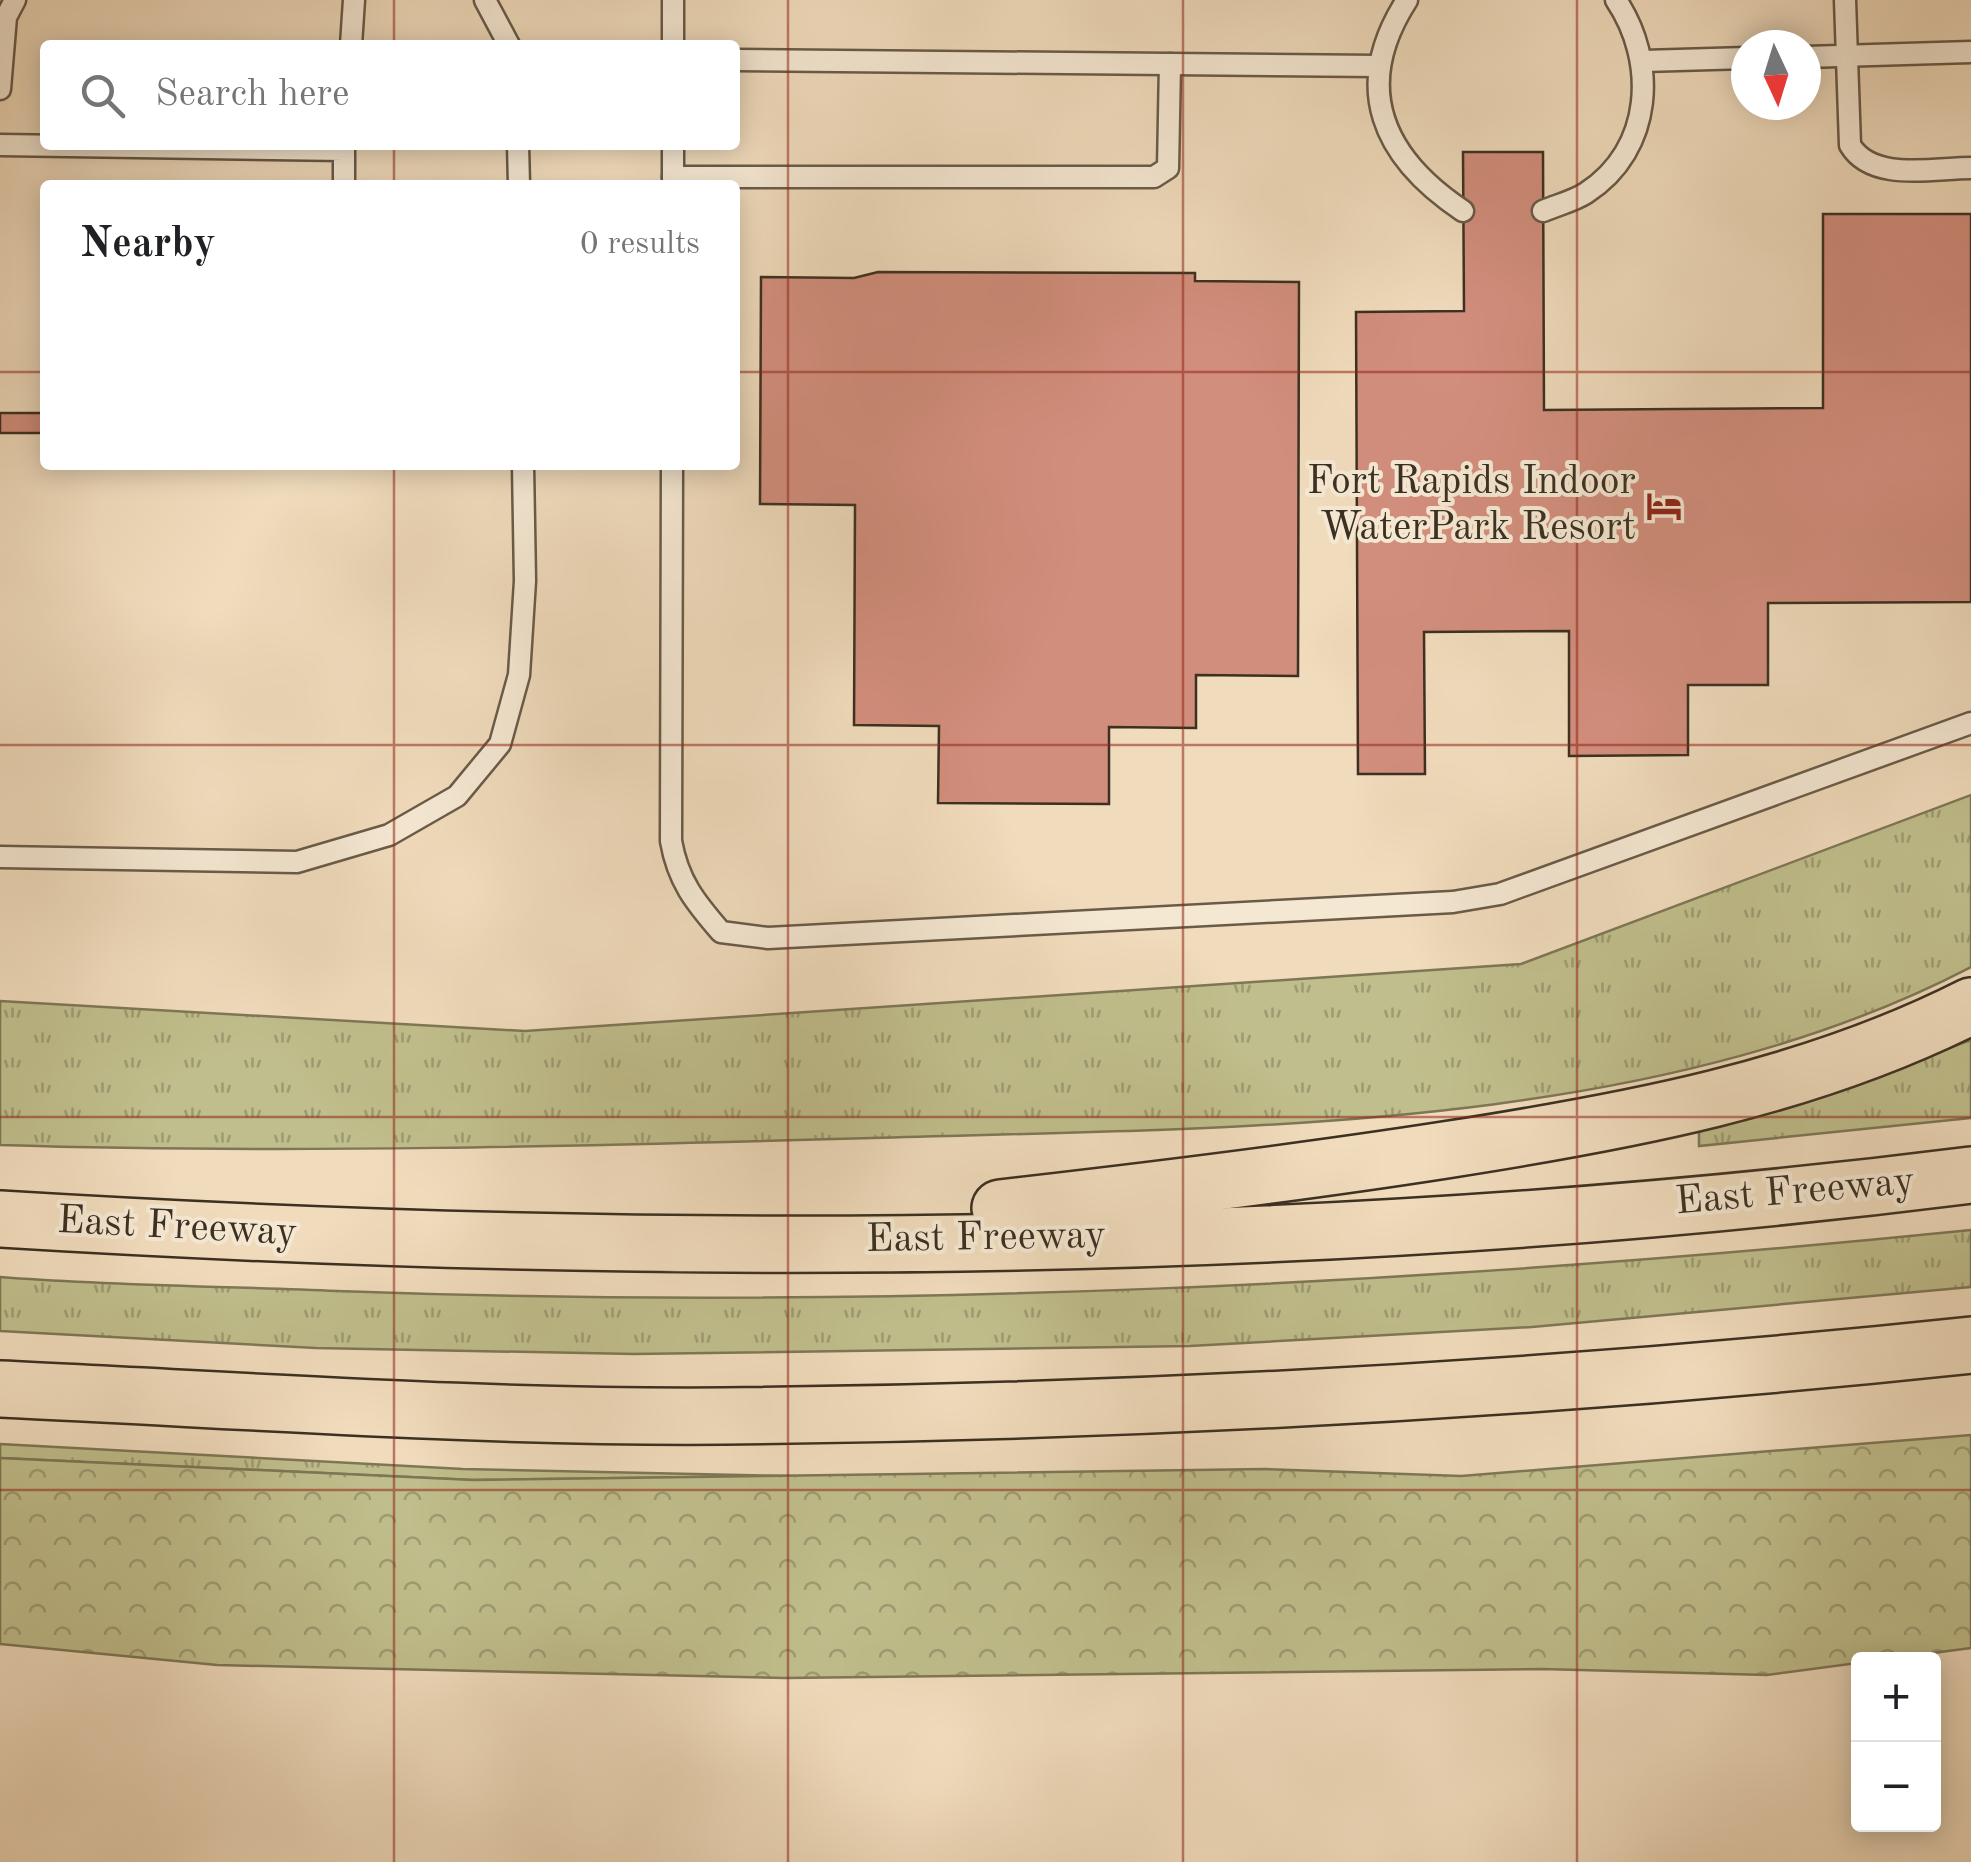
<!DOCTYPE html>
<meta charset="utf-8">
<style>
:root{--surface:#fff;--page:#f6f6f6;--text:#202124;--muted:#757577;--line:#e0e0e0}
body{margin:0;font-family:"Old Standard TT",serif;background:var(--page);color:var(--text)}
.controls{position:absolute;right:30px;bottom:30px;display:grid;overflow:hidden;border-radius:10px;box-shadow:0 5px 25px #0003}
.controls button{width:90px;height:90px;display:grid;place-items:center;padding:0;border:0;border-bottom:2px solid var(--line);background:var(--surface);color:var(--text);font:50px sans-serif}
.compass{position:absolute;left:1731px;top:30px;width:90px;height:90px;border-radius:50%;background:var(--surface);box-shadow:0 5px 25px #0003;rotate:176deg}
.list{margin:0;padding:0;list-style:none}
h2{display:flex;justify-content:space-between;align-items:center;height:130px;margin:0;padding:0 40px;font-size:42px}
h2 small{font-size:32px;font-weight:400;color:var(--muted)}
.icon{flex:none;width:55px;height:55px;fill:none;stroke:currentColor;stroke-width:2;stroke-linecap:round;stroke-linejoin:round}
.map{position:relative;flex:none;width:1971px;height:1862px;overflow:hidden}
.search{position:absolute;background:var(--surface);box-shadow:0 5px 25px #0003;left:40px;top:40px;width:700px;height:110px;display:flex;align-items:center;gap:25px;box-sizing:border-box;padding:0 35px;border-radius:10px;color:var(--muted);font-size:38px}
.panel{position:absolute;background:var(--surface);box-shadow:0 5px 25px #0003;left:40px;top:180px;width:700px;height:290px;border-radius:10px}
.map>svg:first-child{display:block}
.grass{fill:url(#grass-tufts);stroke:#7e7756;stroke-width:2.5}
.forest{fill:url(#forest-crowns);stroke:#7e7756;stroke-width:2.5}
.building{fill:#d28e7d;stroke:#3c3021;stroke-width:2.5}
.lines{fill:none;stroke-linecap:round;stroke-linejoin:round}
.lane-casing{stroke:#695b48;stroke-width:25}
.highway-casing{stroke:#3c3021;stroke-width:60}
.lane{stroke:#f5e8d3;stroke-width:20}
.highway{stroke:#f0dbbc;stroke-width:55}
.grid{fill:none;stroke:#8f2418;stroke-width:2.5;stroke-opacity:0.55}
.labels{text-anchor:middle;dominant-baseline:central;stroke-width:8;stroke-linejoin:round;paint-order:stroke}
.poi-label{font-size:40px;fill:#3c3021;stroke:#f5e8d3;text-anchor:end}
.street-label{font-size:40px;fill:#3c3021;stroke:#f5e8d3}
</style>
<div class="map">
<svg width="1971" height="1862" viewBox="0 0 1971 1862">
<defs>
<pattern id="grass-tufts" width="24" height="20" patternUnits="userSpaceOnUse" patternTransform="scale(2.5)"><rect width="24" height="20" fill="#c0be8c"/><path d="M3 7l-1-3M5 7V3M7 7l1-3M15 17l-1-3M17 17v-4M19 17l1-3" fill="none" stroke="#9d9b72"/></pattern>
<pattern id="forest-crowns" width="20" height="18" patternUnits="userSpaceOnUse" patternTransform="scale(2.5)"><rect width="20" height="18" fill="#c0be8c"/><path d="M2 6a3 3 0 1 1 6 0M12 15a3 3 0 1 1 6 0" fill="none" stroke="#9d9b72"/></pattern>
</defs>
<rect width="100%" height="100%" fill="#f0dbbc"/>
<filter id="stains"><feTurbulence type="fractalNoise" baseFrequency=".002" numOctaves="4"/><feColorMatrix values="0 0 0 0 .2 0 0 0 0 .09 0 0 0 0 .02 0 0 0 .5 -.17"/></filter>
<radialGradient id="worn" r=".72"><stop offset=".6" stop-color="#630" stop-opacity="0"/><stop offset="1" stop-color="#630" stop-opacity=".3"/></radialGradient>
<g class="grass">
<path d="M1971,795V967C1648,1135 1228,1127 872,1138C582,1146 290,1154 0,1145V1001L525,1031L1521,964Z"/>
<path d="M1971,1040V1118L1699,1146V1129L1843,1088Z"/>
<path d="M1971,1230V1287L1532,1327L1190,1346L634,1354L316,1348L0,1331V1277C112,1286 225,1286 337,1291C884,1311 1427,1285 1971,1230Z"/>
<path d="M0,1444L463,1469L791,1476L473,1480L0,1458Z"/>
</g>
<path class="forest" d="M1971,1435V1648L1767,1675L1542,1669L785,1678L217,1665L0,1644V1458L473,1480L1265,1469L1461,1476Z"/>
<g class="building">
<path d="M1463,152H1543L1544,410L1823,408V214H1971V602L1768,603V685H1688V755L1569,756V631L1424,632L1425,774H1358L1356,312L1464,311Z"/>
<path d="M878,272L1195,273V281L1299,282L1298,676L1196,675V728L1109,727V804L938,803L939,726L854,725L855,505L760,504L761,277L854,278Z"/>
<rect x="0" y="413" width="45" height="20"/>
</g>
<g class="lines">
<defs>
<g id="lane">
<path d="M485,0L509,45"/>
<path d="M673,0V45"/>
<path d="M1407,0C1351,87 1382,157 1463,211"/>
<path d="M1845,0L1850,145C1872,182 1932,168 1971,168"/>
<path d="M351,45L354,0"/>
<path d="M1806,57L1971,52"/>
<path d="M735,60L1378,66"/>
<path d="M1644,61L1746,58"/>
<path d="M0,89L6,17L15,0"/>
<path d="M0,145L344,150V185"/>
<path d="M518,145L519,185"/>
<path d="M673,145V185"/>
<path d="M673,177H1154L1168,168L1170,64"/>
<path d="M1543,211C1557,205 1574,201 1586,193C1654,149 1657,61 1616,0"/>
<path d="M672,465L671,841C678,881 695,902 721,932L768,938L1453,902L1500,894L1971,723"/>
<path d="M0,857L297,862L389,835L457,796L500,744L519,675L525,581L523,465"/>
</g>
<g id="highway">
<path d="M1000,1208C1149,1191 1297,1173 1445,1150C1625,1122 1807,1089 1971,1006"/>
<path d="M0,1219C652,1259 1322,1257 1971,1175"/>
<path d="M0,1389C241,1400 483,1418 724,1416C1141,1412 1556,1389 1971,1345"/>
</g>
</defs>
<use href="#lane" class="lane-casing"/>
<use href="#highway" class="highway-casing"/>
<use href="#lane" class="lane"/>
<use href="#highway" class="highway"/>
</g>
<path class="grid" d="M394,0V45M788,0V1862M1183,0V1862M1577,0V1862M394,145V185M0,372H45M735,372H1971M394,465V1862M0,745H1971M0,1117H1971M0,1490H1971"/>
<defs>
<symbol id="hotel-bare" viewBox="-9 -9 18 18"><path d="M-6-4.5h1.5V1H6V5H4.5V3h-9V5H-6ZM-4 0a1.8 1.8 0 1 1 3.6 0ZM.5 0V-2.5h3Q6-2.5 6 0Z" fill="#8f2418" stroke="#f5e8d3" stroke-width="2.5" paint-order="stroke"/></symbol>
</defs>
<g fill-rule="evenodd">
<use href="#hotel-bare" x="1639" y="481" width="50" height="50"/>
</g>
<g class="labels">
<g class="poi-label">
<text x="1636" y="483">Fort Rapids Indoor<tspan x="1636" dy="46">WaterPark Resort</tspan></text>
</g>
<g class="street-label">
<text transform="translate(1795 1193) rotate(-5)">East Freeway</text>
<text transform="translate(177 1228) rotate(3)">East Freeway</text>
<text transform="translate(986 1239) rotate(-1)">East Freeway</text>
</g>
</g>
<rect width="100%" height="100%" filter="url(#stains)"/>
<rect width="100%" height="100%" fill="url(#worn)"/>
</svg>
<div class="controls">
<button>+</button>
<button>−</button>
</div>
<svg class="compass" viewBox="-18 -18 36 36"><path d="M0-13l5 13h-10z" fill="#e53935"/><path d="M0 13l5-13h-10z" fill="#757577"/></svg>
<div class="search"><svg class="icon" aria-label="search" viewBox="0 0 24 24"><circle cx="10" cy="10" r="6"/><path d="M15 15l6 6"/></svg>Search here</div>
<section class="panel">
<h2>Nearby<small>0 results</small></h2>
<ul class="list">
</ul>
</section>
</div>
